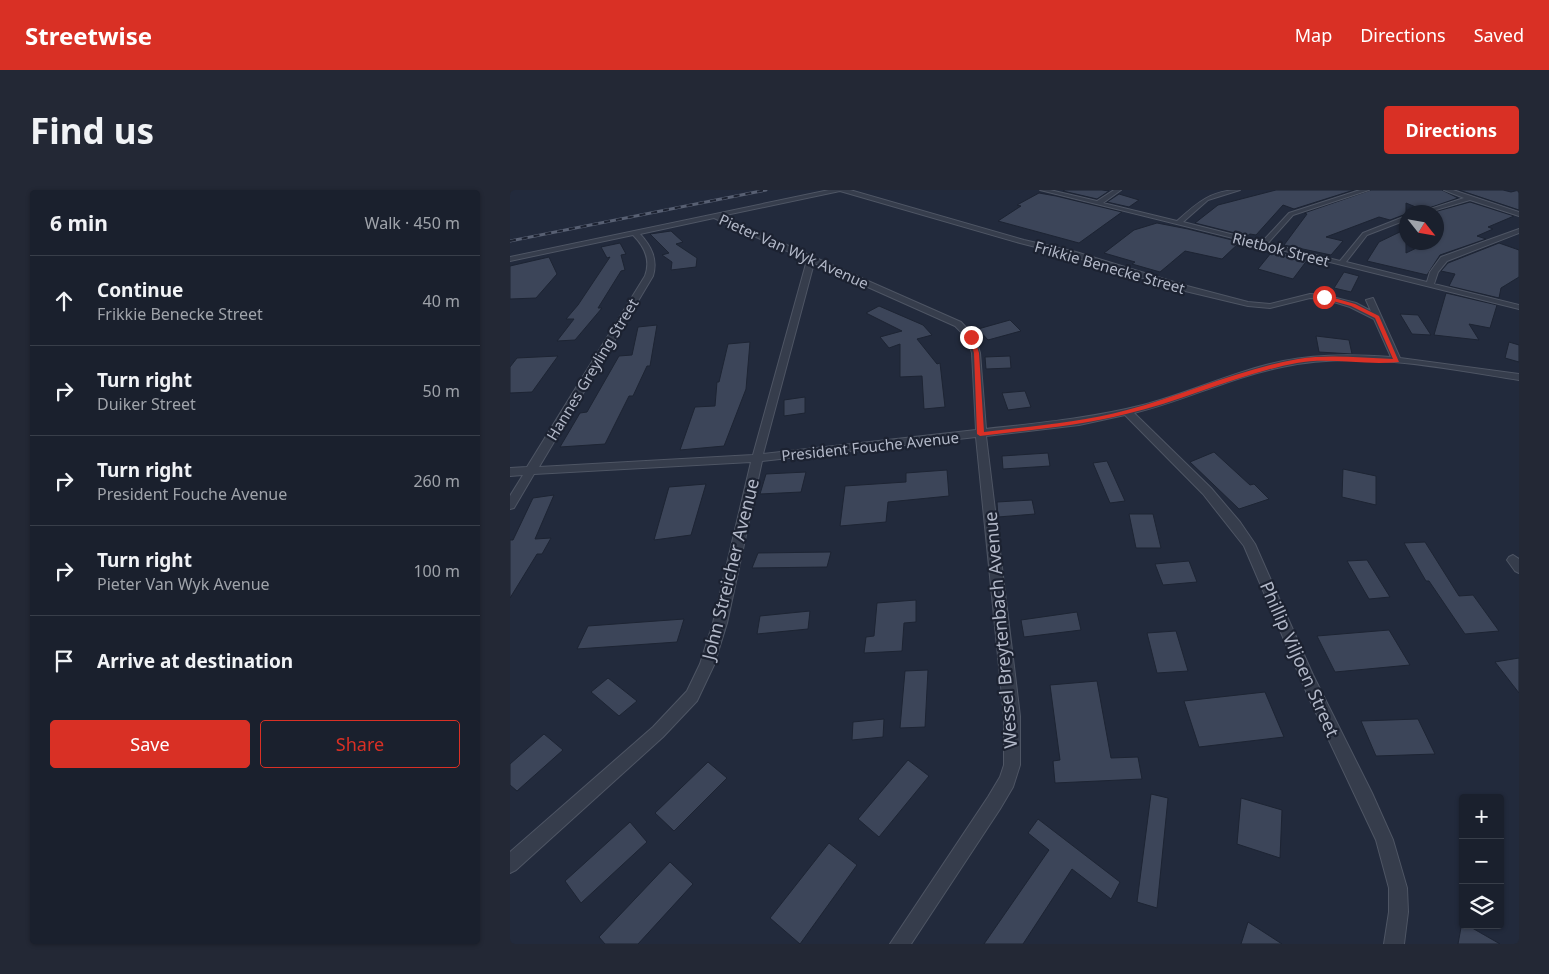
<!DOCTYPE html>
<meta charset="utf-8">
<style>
:root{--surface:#1a202d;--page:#232835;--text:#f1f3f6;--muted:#9fa3aa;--line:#383e49;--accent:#d93025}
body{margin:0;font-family:"Noto Sans",sans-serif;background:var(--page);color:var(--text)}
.controls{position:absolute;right:15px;bottom:15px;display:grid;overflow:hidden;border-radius:5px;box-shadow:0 1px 4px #0004}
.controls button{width:45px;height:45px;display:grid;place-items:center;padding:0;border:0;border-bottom:1px solid var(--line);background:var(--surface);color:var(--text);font:25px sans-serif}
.compass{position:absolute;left:889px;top:15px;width:45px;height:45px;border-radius:50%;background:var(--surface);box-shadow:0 1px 4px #0004;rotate:121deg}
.stop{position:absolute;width:15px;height:15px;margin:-11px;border:4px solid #d93025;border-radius:50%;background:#fff}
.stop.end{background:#d93025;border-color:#fff;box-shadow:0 1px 5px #0008}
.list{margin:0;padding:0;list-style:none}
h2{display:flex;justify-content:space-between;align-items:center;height:65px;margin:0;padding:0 20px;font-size:21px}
h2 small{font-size:16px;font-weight:400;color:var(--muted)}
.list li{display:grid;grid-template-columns:32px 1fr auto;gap:15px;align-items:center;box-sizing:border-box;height:90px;padding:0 20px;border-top:1px solid var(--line)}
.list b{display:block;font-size:19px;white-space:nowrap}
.list p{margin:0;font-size:16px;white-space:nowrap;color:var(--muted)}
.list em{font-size:16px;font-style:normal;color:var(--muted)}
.actions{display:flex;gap:10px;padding:15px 20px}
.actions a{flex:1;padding:11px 0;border:1px solid var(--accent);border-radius:5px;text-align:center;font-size:18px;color:var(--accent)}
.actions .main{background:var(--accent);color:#fff}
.icon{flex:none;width:28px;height:28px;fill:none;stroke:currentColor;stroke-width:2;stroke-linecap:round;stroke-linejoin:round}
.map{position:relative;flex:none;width:1009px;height:754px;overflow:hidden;border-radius:5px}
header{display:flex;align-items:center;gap:30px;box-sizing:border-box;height:70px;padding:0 25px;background:var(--accent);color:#fff}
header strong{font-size:24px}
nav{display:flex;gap:28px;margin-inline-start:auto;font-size:18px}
.intro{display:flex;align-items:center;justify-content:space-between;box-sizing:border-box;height:120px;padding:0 30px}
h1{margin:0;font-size:35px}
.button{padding:12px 22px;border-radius:5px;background:var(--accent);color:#fff;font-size:18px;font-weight:700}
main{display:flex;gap:30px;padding:0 30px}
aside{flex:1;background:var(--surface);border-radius:5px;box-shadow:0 1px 4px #0004}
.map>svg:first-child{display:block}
.building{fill:#3c4559;stroke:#1d2433}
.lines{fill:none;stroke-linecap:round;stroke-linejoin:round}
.minor-casing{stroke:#4e5564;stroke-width:2}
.minor{fill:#363d4c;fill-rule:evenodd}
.rail-casing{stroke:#586073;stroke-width:3}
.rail{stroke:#1c2231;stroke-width:2;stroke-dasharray:6;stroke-linecap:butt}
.route{fill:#d93025}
.labels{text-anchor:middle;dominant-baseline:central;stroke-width:4.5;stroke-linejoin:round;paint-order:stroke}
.far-street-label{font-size:15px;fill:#b2b8c8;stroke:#1c2231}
.street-label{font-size:18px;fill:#b2b8c8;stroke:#1c2231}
</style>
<header>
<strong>Streetwise</strong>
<nav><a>Map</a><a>Directions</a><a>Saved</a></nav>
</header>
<div class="intro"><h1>Find us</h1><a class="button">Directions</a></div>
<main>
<aside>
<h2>6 min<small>Walk · 450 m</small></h2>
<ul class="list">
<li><svg class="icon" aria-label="ahead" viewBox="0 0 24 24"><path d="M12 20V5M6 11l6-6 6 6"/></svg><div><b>Continue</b><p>Frikkie Benecke Street</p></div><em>40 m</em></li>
<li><svg class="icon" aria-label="right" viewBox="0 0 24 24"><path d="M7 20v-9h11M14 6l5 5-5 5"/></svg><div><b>Turn right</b><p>Duiker Street</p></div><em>50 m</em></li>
<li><svg class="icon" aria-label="right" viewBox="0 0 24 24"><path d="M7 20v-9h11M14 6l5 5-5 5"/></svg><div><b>Turn right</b><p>President Fouche Avenue</p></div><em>260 m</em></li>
<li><svg class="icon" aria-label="right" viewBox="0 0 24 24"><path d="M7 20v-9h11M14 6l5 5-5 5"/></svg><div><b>Turn right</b><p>Pieter Van Wyk Avenue</p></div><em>100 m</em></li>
<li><svg class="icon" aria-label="arrive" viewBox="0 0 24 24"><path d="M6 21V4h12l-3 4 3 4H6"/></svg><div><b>Arrive at destination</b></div></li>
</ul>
<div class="actions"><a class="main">Save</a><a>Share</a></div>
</aside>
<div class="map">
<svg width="1009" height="754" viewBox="0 0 1009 754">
<rect width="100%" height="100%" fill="#222a3c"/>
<g class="building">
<path d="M555,0H592L599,1L587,9L553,1Z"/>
<path d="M766,0H844L784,19L773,15L746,45L740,44L737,46L685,33L708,15Z"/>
<path d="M861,0H932L948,8L913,20L896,13V24L880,30L869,27L816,47L833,51L821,65L774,55L797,24L794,23Z"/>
<path d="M949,0H993L1001,2L1009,0V20Z"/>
<path d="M529,3L546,6L612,22L569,53L488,31L511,16L507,15Z"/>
<path d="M609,4L629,10L619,17L597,12Z"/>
<path d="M960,12L1004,26L978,37L983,39L967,46L976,49L930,65L917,85L857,71L869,52L896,39V63L919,52H926V22H924Z"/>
<path d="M647,33L678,39L730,52L712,69L675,61L650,82L622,74L625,72L594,63L624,40Z"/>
<path d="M161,41L173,52L166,54L187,68L186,77L161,80L162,72L152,65L159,63L140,44Z"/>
<path d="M110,53L116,64L111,65L115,80L111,81L88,118H92L65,150L47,151L64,129H56L68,115L100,67L97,68L91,57Z"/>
<path d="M989,53L1009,60V87L991,98L989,108L939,96L945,84L931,81L938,73Z"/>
<path d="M770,62L798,69L783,89L748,79L761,63L769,64Z"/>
<path d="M39,67L47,84L26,108L0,109V76Z"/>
<path d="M834,82L849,86L841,102L824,98Z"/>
<path d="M936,103L987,115L980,138L959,134L969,150L924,145Z"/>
<path d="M369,116L413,135L422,145L407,149L427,174L430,173L435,217L414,219L412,186L390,187V154L379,158L370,147L392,141L356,123Z"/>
<path d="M890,124L908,125L921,145L902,144Z"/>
<path d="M500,130L511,141L478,150L468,139Z"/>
<path d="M147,135L140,176H137L123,206H119L95,254L50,257L70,223L77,222L109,166L122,165L128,137Z"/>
<path d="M806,146L839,150L842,164L809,162Z"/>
<path d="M240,152L236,199L214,256L170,260L185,217L205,216L207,192H209L218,154Z"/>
<path d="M999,152L1009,155V172L995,168Z"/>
<path d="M48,166L22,202L0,203V177L7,168Z"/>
<path d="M500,166L501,178L476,179L475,167Z"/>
<path d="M515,201L521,217L498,220L492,203Z"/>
<path d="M295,207V223L274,226V210Z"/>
<path d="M704,262L740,295L744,294L759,309L729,319L680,272Z"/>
<path d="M538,263L540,276L493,279L492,266Z"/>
<path d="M597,271L615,311L600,313L583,273Z"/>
<path d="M833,279L866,286V315L832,307Z"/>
<path d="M437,280L439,306L378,312L376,332L330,336L335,296L396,292V283Z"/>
<path d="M296,282L291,302L250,304L256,284Z"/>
<path d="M196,294L181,345L144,350L159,297Z"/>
<path d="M44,305L25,349L41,348L32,364H27L0,408V350H3L23,308Z"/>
<path d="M522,310L525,324L488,327L487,312Z"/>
<path d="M619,324H643L651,358H626Z"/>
<path d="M915,352L949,406L963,405L989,441L955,444L919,391H916L894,353Z"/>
<path d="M321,362L317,377L242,378L248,363Z"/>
<path d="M857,370L880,407L859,409L837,371Z"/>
<path d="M679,371L687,392L653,395L645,374Z"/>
<path d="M406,410V432L394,433L392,461L354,463L356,447L364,446L367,413Z"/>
<path d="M300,421L298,439L247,444L250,426Z"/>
<path d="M567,422L571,440L514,447L511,430Z"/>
<path d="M174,429L167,452L67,459L78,436Z"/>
<path d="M879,440L900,475L825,482L807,446Z"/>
<path d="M666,441L678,481L647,483L637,443Z"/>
<path d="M1009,468V503L985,472Z"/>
<path d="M418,480L415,537L390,538L395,481Z"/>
<path d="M98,488L127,511L109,526L81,502Z"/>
<path d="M587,491L601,568L628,567L632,589L545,593L543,571L550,570L540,495Z"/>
<path d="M755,502L774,547L689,557L674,511Z"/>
<path d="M374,529L373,547L342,550L343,532Z"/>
<path d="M908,529L925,564L866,566L851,531Z"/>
<path d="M34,544L53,560L7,601L0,595V574Z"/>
<path d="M398,570L419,586L369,647L348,629Z"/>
<path d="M198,572L217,588L164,641L145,623Z"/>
<path d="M641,604L658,608L647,718L627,712Z"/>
<path d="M731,608L772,620L770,668L727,654Z"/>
<path d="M528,629L610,692L601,709L562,679L513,754H474L539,660L518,643Z"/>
<path d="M120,632L137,652L71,713L55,691Z"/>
<path d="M319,653L347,675L290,754L260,728Z"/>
<path d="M160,672L183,694L128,754H95L89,747Z"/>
<path d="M738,732L772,754H731Z"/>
<path d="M952,732L953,735H957L990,754H948Z"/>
</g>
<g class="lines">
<defs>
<g id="minor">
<path d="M319,0H340L514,50L566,62L677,96L738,112L760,114L800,104L814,105L846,113L861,121L856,110L863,108L890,168L1009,184V190C932,178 850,160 772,177C721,187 674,211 624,223L701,298L730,332L745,354L803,485L862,603L883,650L897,698L898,722L894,754H874L879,722V698L866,650L799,508L734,356L693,304L615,225L569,235L476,246L510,526V575L503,597L490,619L401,754H380L478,607L490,587L494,575V526L466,247L252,271L217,433L204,475L187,511L153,547L6,680L0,683V662L143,537L177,501L190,474L203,433L241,272L24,284L4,318L0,319V306L13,285L0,286V278L17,277L135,86C141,70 135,57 123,45L0,71V67ZM330,1L510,53L561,66L671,100L738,116L760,118L800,108L814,109L840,117L864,129L881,167C839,164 797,164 756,175C714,186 675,204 633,215C582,228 529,233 476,239L470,163L465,147L451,132L211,26ZM204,28L297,70L243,265L29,277L143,86C148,69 141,56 130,44ZM304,73L445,136L457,148L462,163L466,240L253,264Z"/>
<path d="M530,0H540L587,11L604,0H611L593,13L667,31C687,13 701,0 730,0L698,10L673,32L752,52L779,23L850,0H859L783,25L758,53L830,71L853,43L896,26V30L857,45L836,72L917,92L920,82L931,67L1009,39V43L937,71L928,82L924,94L1009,115V119Z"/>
<path d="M934,0H943L1009,22V26L960,10L919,22H911L954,8Z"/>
<path d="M1003,365L1009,369V383L1005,381L997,370L999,367Z"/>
</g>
</defs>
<use href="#minor" class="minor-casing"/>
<use href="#minor" class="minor"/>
<defs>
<path id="rail" d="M0,51L256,0"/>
</defs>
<use href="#rail" class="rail-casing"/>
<use href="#rail" class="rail"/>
</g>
<path class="route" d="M814,105L845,114L869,126L889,172C855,176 820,167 787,173C728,184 674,211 616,224C569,236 519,240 470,246L467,244L464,163L459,146L464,147L469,163L474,242C521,236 570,233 617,220C674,205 729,179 788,169C819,164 852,168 883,169L865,128L841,116L812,108Z"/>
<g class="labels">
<g class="far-street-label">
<text transform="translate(771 59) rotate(14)">Rietbok Street</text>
<text transform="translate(284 61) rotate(24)">Pieter Van Wyk Avenue</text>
<text transform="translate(600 77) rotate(16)">Frikkie Benecke Street</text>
<text transform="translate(82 179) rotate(-59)">Hannes Greyling Street</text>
<text transform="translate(360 256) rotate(-6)">President Fouche Avenue</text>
</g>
<g class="street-label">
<text transform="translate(220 379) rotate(-76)">John Streicher Avenue</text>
<text transform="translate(490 440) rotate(-95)">Wessel Breytenbach Avenue</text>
<text transform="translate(790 469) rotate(66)">Phillip Viljoen Street</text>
</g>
</g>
</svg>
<div class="controls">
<button>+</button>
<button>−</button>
<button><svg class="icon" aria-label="layers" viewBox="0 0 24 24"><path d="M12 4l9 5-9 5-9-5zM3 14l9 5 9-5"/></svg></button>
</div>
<svg class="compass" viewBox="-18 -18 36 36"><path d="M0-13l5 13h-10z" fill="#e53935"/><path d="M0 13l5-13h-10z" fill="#9fa3aa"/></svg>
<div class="stop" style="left:814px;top:107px"></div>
<div class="stop end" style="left:461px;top:147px"></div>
</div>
</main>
